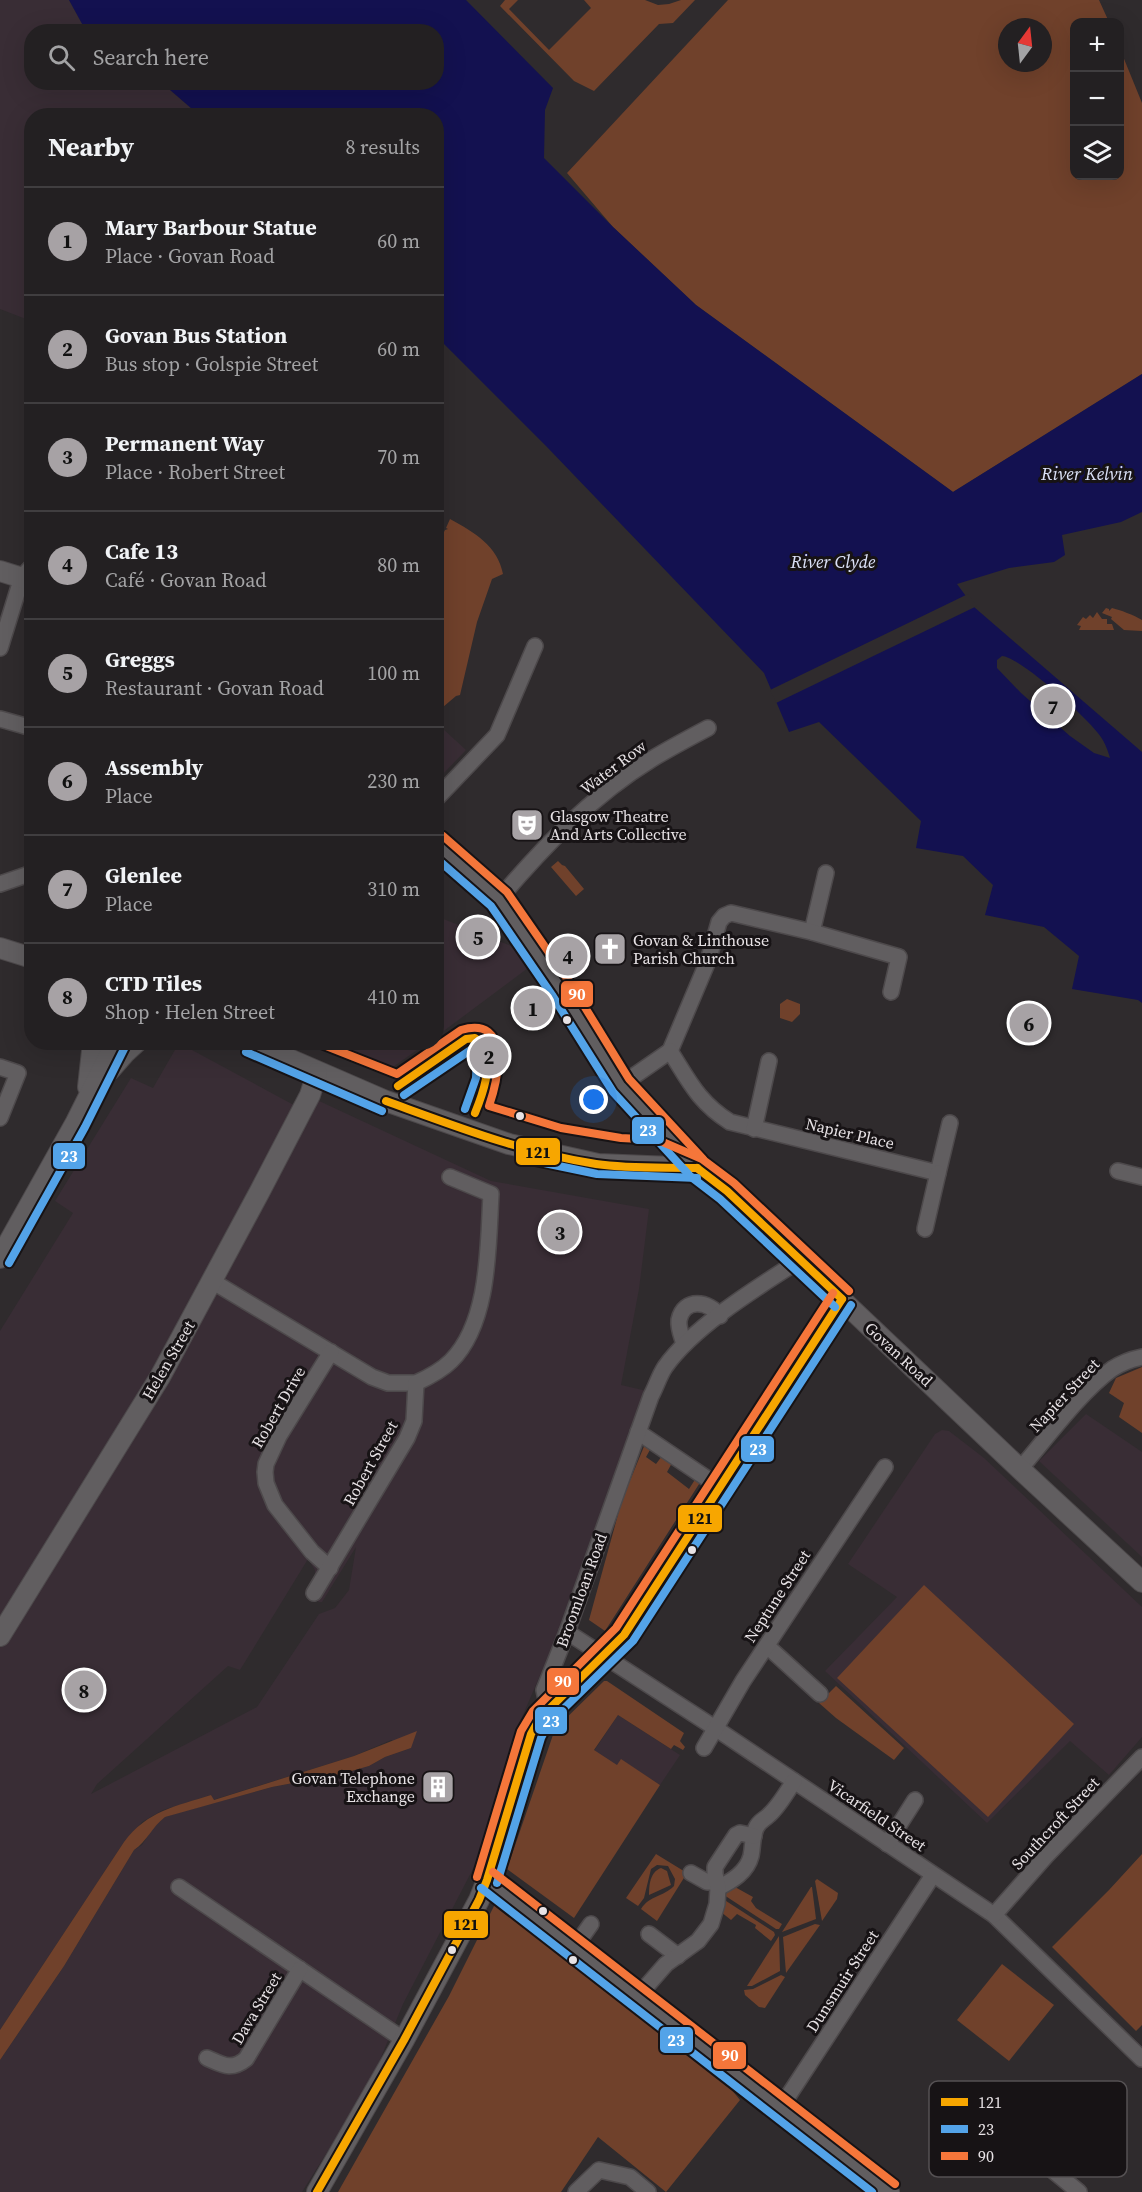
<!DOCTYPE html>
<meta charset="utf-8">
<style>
:root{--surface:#232022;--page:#2b282a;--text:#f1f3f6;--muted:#a3a3a5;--line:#403e40;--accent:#a7a2a5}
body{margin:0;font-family:"Source Serif 4",serif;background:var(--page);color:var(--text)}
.controls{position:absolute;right:18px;top:18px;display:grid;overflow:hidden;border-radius:12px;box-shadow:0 6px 24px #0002}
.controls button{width:54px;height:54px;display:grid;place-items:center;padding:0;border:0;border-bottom:2px solid var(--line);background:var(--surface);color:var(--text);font:30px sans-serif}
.compass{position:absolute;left:998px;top:18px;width:54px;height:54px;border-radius:50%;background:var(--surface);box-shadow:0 6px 24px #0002;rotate:15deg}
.you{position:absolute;left:594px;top:1100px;width:21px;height:21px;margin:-15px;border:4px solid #fff;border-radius:50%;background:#1a73e8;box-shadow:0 0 0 9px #1a73e833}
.badge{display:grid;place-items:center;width:39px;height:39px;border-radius:50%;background:var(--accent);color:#111;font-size:20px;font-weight:700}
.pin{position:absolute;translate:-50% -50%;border:3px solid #fff;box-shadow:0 2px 6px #0006}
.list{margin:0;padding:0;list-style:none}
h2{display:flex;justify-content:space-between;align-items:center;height:78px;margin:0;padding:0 24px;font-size:26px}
h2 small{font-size:20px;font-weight:400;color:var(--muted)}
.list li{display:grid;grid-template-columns:39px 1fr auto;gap:18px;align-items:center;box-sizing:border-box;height:108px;padding:0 24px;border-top:2px solid var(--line)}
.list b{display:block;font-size:22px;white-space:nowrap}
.list p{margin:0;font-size:20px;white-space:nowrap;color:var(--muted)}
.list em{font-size:20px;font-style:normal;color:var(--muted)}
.icon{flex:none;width:33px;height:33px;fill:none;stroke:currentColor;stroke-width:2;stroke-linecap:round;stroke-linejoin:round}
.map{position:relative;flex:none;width:1142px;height:2192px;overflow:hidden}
.search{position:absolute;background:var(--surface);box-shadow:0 6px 24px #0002;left:24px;top:24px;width:420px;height:66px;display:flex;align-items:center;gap:15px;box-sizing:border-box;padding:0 21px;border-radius:24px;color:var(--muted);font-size:22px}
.panel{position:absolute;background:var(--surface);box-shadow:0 6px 24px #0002;left:24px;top:108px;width:420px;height:942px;border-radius:24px}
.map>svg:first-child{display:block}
.built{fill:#392d35;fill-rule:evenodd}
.green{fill:#70412b;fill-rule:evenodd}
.water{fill:#131150;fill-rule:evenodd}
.pier{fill:#2f2b2d}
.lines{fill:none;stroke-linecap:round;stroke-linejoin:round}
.minor-casing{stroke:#4d494b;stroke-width:18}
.tertiary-casing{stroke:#4d494b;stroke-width:22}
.minor{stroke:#615e60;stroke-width:15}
.tertiary{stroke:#615e60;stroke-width:20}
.bus-1-casing{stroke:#171315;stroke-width:12}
.bus-2-casing{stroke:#171315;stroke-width:12}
.bus-3-casing{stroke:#171315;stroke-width:12}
.bus-1{stroke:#f7a600;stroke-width:8}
.bus-2{stroke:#53a3e8;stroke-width:8}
.bus-3{stroke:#f5763a;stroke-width:8}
.bus-dot{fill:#e7e2e5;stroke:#171315;stroke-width:2}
.labels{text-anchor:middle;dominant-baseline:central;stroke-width:6;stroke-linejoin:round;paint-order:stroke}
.street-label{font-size:16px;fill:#e7e2e5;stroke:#171315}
.poi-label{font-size:16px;fill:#e7e2e5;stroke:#171315;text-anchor:start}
.water-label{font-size:18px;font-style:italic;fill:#dce2f8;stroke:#171315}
.key{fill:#171315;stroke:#555153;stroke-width:1.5}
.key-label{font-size:16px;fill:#e7e2e5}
.line-badge{stroke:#171315;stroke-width:2}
.badge-label{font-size:16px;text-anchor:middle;font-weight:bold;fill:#fff}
.pale-badge-label{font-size:16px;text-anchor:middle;font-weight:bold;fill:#111}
</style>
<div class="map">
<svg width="1142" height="2192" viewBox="0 0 1142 2192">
<rect width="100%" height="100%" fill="#2f2b2d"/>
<g class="built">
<path d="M0,0H69L86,31L32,32V82L162,83L199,115L32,116L31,321L0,309Z"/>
<path d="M437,712L442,728L466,750L441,776L439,775L437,778Z"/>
<path d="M436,916L511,946L528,968L437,1036Z"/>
<path d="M179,1043L303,1110L317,1100L491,1181L649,1209L639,1289L621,1385L647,1391L627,1438L566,1616L515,1733L477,1861L403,2004L370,2084L302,2192H0V2060L64,1966L134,1850L142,1845L154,1826L165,1817L177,1813L272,1787L341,1774L369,1766L385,1757L411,1748L391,1740L354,1756L213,1800L211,1795L163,1810L142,1822L124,1842L0,2030V1331L73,1213L55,1201L131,1078L153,1088ZM356,1547L349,1590L335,1608L319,1614L257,1707L91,1794L97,1784L228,1666L240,1670L308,1559L315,1570V1577L307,1592L319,1602H322Z"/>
<path d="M324,1043H427L390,1069Z"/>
<path d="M1086,1414L1142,1452V1557L1039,1461Z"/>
<path d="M942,1430L949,1431L984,1458L1142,1607V1737L1109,1775L1070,1741L987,1823L825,1671L897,1597L848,1564L935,1434Z"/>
<path d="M618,1715L680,1755L660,1785L621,1760L617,1766L594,1751Z"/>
</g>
<g class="green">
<path d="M505,0H518L509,9L549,50L591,8L584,0H645L658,5L669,4L681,0H695L673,23L659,24L594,91L574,81L500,6Z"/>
<path d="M728,0H1099L1109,22H1074V176H1120V49L1142,103V374L953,492L696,305L613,227L567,173ZM1007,27H1043V63H1007Z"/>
<path d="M450,519C474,532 498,546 503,574L492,579L477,622L460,695L456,696L443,707L436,705V548L445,530L448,529L446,528Z"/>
<path d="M1106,608L1109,609V611L1112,608C1120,610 1134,615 1142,620V631L1124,630L1111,619L1112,617L1102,613Z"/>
<path d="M1097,612L1102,619H1107V624H1112L1114,630H1079L1081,626L1077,625L1083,617L1086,619L1090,615L1093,618Z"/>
<path d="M558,861L562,865L565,866L584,889L576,896L551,867Z"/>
<path d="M787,999L800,1004V1014L792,1022L780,1018V1004Z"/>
<path d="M1142,1367V1433L1119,1417L1124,1403L1109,1393L1116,1378Z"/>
<path d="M645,1444L651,1448L646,1457L656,1464L662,1456L672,1463L667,1472L689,1489L696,1478L701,1481L605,1631L589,1620L622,1500Z"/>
<path d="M924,1585L1074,1724L988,1817L837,1678Z"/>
<path d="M604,1681H607L684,1733L680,1741L685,1747L683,1750L674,1745L671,1749L618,1715L594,1750L617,1765L621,1759L660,1785L574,1918L507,1869L555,1729Z"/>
<path d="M836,1686L904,1748L894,1760L836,1718L819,1703Z"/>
<path d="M417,1731L411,1748L385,1757L369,1766L341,1774L272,1787L165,1817C152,1827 147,1841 134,1850L64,1966L0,2060V2030L124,1842C147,1811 176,1806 211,1795L214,1800L354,1756Z"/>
<path d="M656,1854L687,1873L657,1921L641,1909C650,1895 663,1897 674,1886L675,1879L668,1866L657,1865L651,1869L644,1898L638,1906L626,1898Z"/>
<path d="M1142,1854V2025L1136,2031L1052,1947L1109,1890Z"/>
<path d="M661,1868L667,1871L671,1885L649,1895C649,1885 650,1872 661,1868Z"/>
<path d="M817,1879L838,1893L837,1899L822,1921L815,1881Z"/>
<path d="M735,1887L753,1897L751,1901L756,1908L782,1924L779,1929H776L724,1895Z"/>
<path d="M812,1887L816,1919L782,1932L811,1887Z"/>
<path d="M723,1899L774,1932L775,1935L771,1941L755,1928L756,1925L737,1914L731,1920L721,1912Z"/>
<path d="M495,1904L731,2089L740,2100L666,2192L598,2137L561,2192H338L449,1996Z"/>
<path d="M815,1924L820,1925L786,1973L783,1937Z"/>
<path d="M779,1936L780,1971L752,1986H747Z"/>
<path d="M1002,1964L1054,2005L1009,2061L957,2020Z"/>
<path d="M781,1975L785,1977L765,2008L759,2007L745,1995L744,1990L753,1989Z"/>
</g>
<path class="water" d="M69,0H466L553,88L545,110L544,158L613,227L696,305L953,492L1142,374V512L1121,522L1062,535L1065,555L1054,562L1009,568L957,584L974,607L1142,752V1003L1138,1000L1072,989L1079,956L1044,927L985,915L993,885L963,856L916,848L921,821L819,722L789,732L764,673L547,447L437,337L436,116L199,115L162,83L436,82V32L86,31ZM1002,656C1020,657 1085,716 1097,732C1104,740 1107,748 1110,758L1094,753L1070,736L1021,693L997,668V660Z"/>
<path class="pier" d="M968,594L977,606L776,703L770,690Z"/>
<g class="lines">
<defs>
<g id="minor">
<path d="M0,648L22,577L32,566"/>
<path d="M0,719L32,728"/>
<path d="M436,799L497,735L535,646"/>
<path d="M0,884L32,873"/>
<path d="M499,899C543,847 593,795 652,759C670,748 689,738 708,728"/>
<path d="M812,932L826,873"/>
<path d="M670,1051L708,961L719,922L724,916L731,913L812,932L899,957L891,992"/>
<path d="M0,1067L18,1073L0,1118"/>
<path d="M621,1085L670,1051C689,1081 699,1103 730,1122L938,1173L950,1123"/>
<path d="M754,1129L769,1061"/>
<path d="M1118,1171L1142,1177"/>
<path d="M925,1229L938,1173"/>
<path d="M212,1281L372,1377L388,1383H416"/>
<path d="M684,1344C682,1337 678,1328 679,1320C684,1297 709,1301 720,1316"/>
<path d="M638,1432L721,1488"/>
<path d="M1020,1469C1046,1439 1080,1392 1112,1369C1121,1363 1132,1359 1142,1357"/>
<path d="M330,1568L312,1552L275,1505L266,1483L265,1472L266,1464L279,1436L331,1352"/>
<path d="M314,1593L407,1438L414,1421L416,1383C429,1377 441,1371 451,1361C490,1322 488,1245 491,1194L450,1177"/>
<path d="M567,1632L715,1728L994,1915L1142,2059"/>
<path d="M767,1646L820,1694"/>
<path d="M548,1708L544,1690L567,1632L651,1396C656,1387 659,1376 665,1367C694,1326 758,1287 800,1260"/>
<path d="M704,1748L743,1681L885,1467"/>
<path d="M887,1844L915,1800"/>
<path d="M691,1873L707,1882H716"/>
<path d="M179,1887L404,2040"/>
<path d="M718,1888C732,1881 747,1872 751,1856C753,1847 752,1837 756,1828C759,1821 764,1820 769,1815C779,1806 787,1792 794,1781"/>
<path d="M994,1915L1046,1856L1142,1757"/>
<path d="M649,1934L678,1956"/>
<path d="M574,1948L591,1924"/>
<path d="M638,1996L666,1964L698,1941L711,1924L717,1904L718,1888L715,1874V1867L736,1835L740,1833L754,1836"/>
<path d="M207,2058C223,2065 231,2071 246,2059L300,1969"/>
<path d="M781,2107L933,1875"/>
<path d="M983,2113L1079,2192"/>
<path d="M576,2192L599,2170L630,2177L648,2192"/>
</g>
<g id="tertiary">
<path d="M0,571L32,581"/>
<path d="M436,844L499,899L561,989L621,1085L697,1168L727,1191L1020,1469L1142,1582"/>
<path d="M0,948L32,958"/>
<path d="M250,1042L386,1101L509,1144L598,1164L697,1168"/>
<path d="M110,1070L125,1053L137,1042"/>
<path d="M88,1087L93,1042"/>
<path d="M0,1258L76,1122L116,1042"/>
<path d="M0,1636L160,1377L260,1191L310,1095L317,1073"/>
<path d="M487,1880L889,2192"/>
<path d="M317,2192L404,2040L479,1900L487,1880L531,1734L540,1718L624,1635L842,1299"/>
</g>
</defs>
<use href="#minor" class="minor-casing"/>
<use href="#tertiary" class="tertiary-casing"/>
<use href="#minor" class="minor"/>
<use href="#tertiary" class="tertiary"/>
<defs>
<g id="bus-1">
<path d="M398,1086L466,1039L475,1038L486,1045C491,1069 484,1091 475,1113"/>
<path d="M386,1101C455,1126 524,1153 596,1164C630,1169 664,1167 697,1168"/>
<path d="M697,1168L727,1191L842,1299"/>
<path d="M317,2192L404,2040L479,1900L487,1880L531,1734L540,1718L624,1635L842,1299"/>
</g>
<g id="bus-2">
<path d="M436,858L491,906L552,995L613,1092L690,1176L720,1199L835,1307"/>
<path d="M246,1052L382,1111"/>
<path d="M404,1095L472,1049L477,1052L476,1078L465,1109"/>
<path d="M525,1159L597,1174L697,1178"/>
<path d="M9,1263L85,1127L125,1047"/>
<path d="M497,1883L541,1738L548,1724L633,1641L851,1305"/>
<path d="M481,1888L872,2192"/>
</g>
<g id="bus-3">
<path d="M443,836L507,892L570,983L629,1079L703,1159"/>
<path d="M316,1042L397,1074L461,1030C512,1015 498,1080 489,1106L561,1128L621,1138L658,1140L702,1159L734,1183L849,1291"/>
<path d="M493,1872L895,2184"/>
<path d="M477,1877L521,1731L533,1711L616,1628L833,1293"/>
</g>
</defs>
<use href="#bus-1" class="bus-1-casing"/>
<use href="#bus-2" class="bus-2-casing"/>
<use href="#bus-3" class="bus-3-casing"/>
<use href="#bus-1" class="bus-1"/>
<use href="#bus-2" class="bus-2"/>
<use href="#bus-3" class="bus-3"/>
</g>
<defs>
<symbol id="theatre-square" viewBox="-11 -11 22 22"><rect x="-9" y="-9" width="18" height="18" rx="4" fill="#a7a2a5" stroke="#171315"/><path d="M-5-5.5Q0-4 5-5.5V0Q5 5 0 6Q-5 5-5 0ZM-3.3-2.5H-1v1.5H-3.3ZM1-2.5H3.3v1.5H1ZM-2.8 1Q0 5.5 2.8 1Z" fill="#fff"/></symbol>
<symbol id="church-square" viewBox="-11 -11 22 22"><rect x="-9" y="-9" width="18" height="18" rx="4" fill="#a7a2a5" stroke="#171315"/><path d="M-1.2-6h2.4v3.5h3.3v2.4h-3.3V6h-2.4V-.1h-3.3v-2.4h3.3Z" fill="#fff"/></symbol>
<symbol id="building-square" viewBox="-11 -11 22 22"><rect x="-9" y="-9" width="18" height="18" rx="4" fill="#a7a2a5" stroke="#171315"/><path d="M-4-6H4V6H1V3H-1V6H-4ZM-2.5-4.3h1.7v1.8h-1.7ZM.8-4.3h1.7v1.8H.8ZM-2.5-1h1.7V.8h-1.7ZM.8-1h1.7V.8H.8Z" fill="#fff"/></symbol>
</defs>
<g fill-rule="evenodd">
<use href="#theatre-square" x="508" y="806" width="38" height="38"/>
<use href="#church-square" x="591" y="930" width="38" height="38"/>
<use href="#building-square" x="419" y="1768" width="38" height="38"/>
</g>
<g class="bus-dot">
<circle cx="567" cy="1020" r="5"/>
<circle cx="520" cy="1116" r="5"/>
<circle cx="692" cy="1550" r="5"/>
<circle cx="543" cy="1911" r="5"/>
<circle cx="452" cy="1950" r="5"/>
<circle cx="573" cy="1960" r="5"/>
</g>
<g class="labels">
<g class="street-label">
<text transform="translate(613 767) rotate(-37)">Water Row</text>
<text transform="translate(850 1133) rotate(13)">Napier Place</text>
<text transform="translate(899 1354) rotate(43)">Govan Road</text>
<text transform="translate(168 1360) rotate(-60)">Helen Street</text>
<text transform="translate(1064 1395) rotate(-47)">Napier Street</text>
<text transform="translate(278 1407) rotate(-60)">Robert Drive</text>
<text transform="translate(370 1463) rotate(-61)">Robert Street</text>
<text transform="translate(581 1590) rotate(-70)">Broomloan Road</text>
<text transform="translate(777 1596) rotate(-57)">Neptune Street</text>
<text transform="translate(877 1815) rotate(34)">Vicarfield Street</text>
<text transform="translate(1055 1823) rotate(-47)">Southcroft Street</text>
<text transform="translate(842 1981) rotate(-57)">Dunsmuir Street</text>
<text transform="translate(256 2008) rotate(-59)">Dava Street</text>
</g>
<g class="poi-label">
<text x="550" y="816">Glasgow Theatre<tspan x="550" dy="18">And Arts Collective</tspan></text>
<text x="633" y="940">Govan &amp; Linthouse<tspan x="633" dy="18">Parish Church</tspan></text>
<text x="415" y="1778" text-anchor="end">Govan Telephone<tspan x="415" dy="18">Exchange</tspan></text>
</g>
<g class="water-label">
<text x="1087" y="473">River Kelvin</text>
<text x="833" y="561">River Clyde</text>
</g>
</g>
<rect x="929" y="2081" width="198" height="96" rx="9" class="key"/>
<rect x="941" y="2098" width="27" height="8" fill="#f7a600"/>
<rect x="941" y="2125" width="27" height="8" fill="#53a3e8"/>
<rect x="941" y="2152" width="27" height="8" fill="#f5763a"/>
<g class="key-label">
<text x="978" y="2108">121</text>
<text x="978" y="2135">23</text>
<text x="978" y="2162">90</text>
</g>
<g class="line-badge">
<rect x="560" y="980" width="34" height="28" rx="6" fill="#f5763a"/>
<rect x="631" y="1116" width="34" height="29" rx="6" fill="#53a3e8"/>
<rect x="515" y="1137" width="46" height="29" rx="6" fill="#f7a600"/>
<rect x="52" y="1142" width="34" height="28" rx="6" fill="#53a3e8"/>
<rect x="740" y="1435" width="35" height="28" rx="6" fill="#53a3e8"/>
<rect x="677" y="1504" width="46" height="29" rx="6" fill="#f7a600"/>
<rect x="546" y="1667" width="34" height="29" rx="6" fill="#f5763a"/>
<rect x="534" y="1706" width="34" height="29" rx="6" fill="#53a3e8"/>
<rect x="443" y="1910" width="46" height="29" rx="6" fill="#f7a600"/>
<rect x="659" y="2026" width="35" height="28" rx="6" fill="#53a3e8"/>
<rect x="712" y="2041" width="35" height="29" rx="6" fill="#f5763a"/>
</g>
<g class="badge-label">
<text x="577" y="1000">90</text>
<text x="648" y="1136">23</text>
<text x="69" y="1162">23</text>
<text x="758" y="1455">23</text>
<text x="563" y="1687">90</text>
<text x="551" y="1727">23</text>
<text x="676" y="2046">23</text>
<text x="730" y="2061">90</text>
</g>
<g class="pale-badge-label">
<text x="538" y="1158">121</text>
<text x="700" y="1524">121</text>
<text x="466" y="1930">121</text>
</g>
</svg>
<div class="controls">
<button>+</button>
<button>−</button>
<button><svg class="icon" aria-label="layers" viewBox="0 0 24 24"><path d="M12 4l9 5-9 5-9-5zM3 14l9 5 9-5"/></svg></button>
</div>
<svg class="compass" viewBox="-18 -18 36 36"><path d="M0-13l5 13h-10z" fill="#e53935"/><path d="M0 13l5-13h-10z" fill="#a3a3a5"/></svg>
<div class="you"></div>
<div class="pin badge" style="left:533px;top:1008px">1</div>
<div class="pin badge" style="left:489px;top:1056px">2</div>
<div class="pin badge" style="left:560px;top:1232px">3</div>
<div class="pin badge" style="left:568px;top:956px">4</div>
<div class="pin badge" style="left:478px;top:937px">5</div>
<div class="pin badge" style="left:1029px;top:1023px">6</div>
<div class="pin badge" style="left:1053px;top:706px">7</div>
<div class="pin badge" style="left:84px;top:1690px">8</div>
<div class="search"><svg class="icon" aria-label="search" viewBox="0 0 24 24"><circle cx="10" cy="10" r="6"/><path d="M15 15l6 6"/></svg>Search here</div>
<section class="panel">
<h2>Nearby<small>8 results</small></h2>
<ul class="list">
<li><span class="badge">1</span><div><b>Mary Barbour Statue</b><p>Place · Govan Road</p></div><em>60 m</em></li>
<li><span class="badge">2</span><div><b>Govan Bus Station</b><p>Bus stop · Golspie Street</p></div><em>60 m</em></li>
<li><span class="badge">3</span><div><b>Permanent Way</b><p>Place · Robert Street</p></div><em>70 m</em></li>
<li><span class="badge">4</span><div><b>Cafe 13</b><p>Café · Govan Road</p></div><em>80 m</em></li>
<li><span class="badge">5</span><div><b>Greggs</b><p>Restaurant · Govan Road</p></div><em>100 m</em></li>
<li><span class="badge">6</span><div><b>Assembly</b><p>Place</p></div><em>230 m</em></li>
<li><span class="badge">7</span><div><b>Glenlee</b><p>Place</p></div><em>310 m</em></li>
<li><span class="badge">8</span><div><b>CTD Tiles</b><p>Shop · Helen Street</p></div><em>410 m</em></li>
</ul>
</section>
</div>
